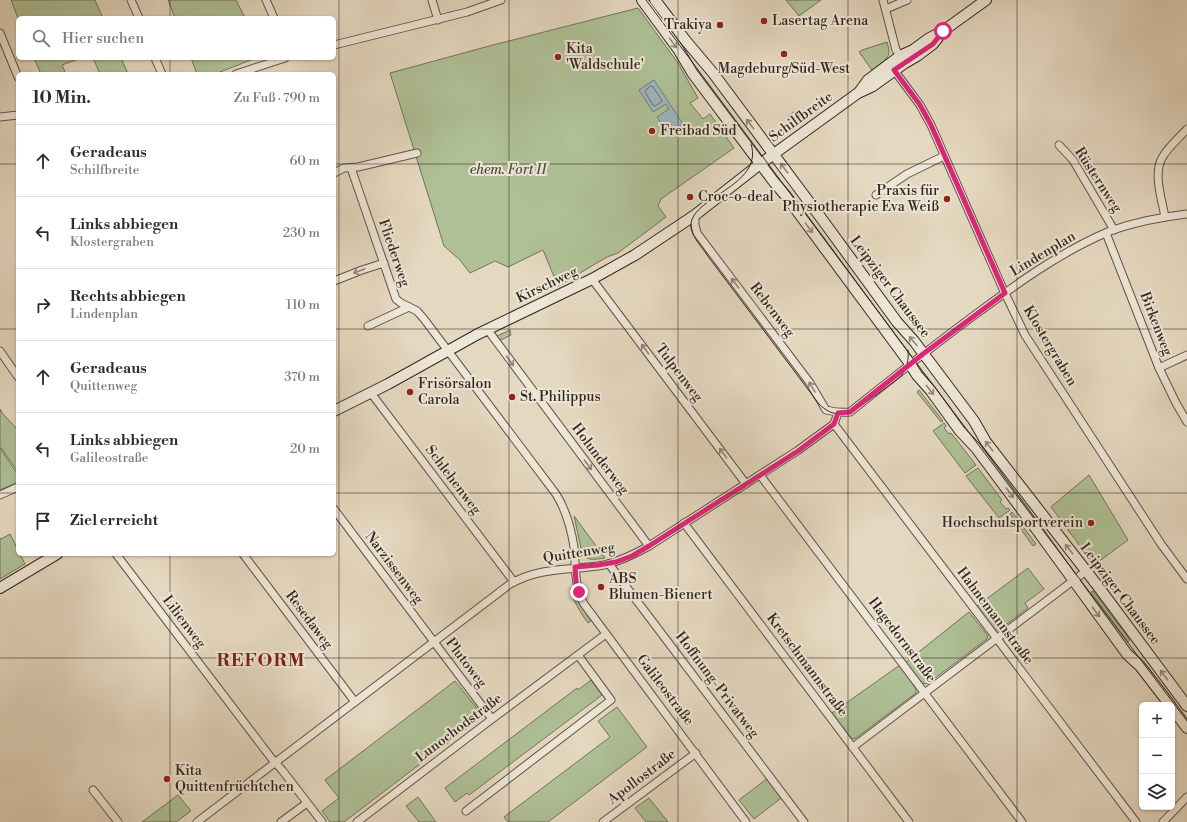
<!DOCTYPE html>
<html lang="de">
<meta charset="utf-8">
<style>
:root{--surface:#fff;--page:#f7f7f7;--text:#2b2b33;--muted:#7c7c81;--line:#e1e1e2}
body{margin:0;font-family:"Libre Bodoni",serif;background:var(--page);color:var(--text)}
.controls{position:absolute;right:12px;bottom:12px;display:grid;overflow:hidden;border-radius:6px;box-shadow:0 1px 3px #0004}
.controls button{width:36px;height:36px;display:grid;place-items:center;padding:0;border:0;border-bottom:1px solid var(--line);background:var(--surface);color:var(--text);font:20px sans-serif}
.stop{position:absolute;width:12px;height:12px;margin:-9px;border:3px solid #db2777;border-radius:50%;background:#fff}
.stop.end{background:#db2777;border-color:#fff;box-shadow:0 1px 4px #0008}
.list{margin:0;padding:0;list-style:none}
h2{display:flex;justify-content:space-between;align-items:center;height:52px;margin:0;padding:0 16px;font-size:17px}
h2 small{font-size:13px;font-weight:400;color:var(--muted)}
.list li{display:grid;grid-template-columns:26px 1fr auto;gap:12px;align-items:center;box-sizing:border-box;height:72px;padding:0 16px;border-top:1px solid var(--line)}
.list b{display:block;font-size:15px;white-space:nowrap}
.list p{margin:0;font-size:13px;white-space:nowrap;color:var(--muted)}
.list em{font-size:13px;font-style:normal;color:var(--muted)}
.icon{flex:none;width:22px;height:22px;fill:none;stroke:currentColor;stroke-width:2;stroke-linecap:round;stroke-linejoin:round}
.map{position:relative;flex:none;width:1187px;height:822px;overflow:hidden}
.search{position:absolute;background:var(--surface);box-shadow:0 1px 3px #0004;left:16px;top:16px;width:320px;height:44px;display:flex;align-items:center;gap:10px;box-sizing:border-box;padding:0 14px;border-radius:6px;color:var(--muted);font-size:15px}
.panel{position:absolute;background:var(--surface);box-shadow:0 1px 3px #0004;left:16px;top:72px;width:320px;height:484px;border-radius:6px}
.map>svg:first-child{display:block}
.green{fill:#afc096;stroke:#70745b}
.water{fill:#9db6be;stroke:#727d7f}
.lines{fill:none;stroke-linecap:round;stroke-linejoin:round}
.shore{stroke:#686e6f;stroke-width:1}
.minor-casing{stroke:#5f5348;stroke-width:9}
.secondary-casing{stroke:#322720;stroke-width:12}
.minor{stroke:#eee6d6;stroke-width:7}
.secondary{stroke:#eee6d6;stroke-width:10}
.tram{stroke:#322720;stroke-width:1}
.oneway{stroke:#90867b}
.route{stroke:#db2777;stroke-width:5}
.grid{fill:none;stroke:#322720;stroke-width:1;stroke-opacity:0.55}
.poi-dot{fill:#8f2418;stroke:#eee6d6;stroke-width:1.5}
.labels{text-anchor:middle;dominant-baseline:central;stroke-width:4;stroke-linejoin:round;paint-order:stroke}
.poi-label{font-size:14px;fill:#322720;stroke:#eee6d6;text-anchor:start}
.street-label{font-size:14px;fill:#322720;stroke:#eee6d6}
.park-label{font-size:14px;font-style:italic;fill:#514d3e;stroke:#eee6d6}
.district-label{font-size:18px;font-weight:bold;letter-spacing:1px;fill:#7a1f14;stroke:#eee6d6}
</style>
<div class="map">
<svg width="1187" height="822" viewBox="0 0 1187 822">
<rect width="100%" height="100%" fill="#e5d8c0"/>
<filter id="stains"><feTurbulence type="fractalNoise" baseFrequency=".005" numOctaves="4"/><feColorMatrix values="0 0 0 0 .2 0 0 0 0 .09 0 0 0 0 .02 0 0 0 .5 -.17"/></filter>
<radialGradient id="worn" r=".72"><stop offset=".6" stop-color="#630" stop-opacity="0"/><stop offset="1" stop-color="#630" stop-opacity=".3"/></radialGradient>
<g class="green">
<path d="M11,0H95L103,18H18Z"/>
<path d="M168,0H236L245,18H175Z"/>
<path d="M786,0H821L799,16Z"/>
<path d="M638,8L678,63L698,98L690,103L703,119L710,114L734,148L661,199L658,206L666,217L618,253L607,257L558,286L543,250L508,267L495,261L470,273L460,260L444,246L390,73L493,45Z"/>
<path d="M887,42C888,45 889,49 889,53C888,60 877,66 872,70L859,52L862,50Z"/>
<path d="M34,58H81L62,65L66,74H41Z"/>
<path d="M93,58H121L128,74H100Z"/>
<path d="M191,58H256L215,74H197Z"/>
<path d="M798,109L805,118L793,127L787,117Z"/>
<path d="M510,330L511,335L499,341L497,337V336Z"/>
<path d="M919,390L943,421L941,422L917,392Z"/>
<path d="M0,409L3,414L18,430V472L0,446Z"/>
<path d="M944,423L946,426L944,428L949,434L951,433L976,465L965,473L933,431Z"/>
<path d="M0,448L18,475V482L0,490Z"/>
<path d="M978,468L1002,500L1000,502L1006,509L1008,508L1010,510L999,518L966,476Z"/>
<path d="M1089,475L1128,540L1094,565L1051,507Z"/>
<path d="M1012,512L1036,544L1033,546L1010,514Z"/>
<path d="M574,516L605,558C596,559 587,562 582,553Z"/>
<path d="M10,534L18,550V554H20L25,564L0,579V538L1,539Z"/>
<path d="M1028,568L1044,589L1025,603L1028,608L999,630H995L977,606Z"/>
<path d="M573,586L579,602L591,621L588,623C580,612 574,602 570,589Z"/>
<path d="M1093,591L1130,640L1128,642L1091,592Z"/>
<path d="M969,612L988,636L987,639L927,684L922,683L906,662Z"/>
<path d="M900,665L916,689V693L856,738L852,739L832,713Z"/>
<path d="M591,680L602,695L469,795L467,793L455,802L445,788L577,688L578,690Z"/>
<path d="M455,681L483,716L344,822H330L322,811L339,798L325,780Z"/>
<path d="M617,707L647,747L548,822H508L504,817L610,737L598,721Z"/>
<path d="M768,778L781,796L780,799L754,819L739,800Z"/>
<path d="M178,795L191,811L176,822H142Z"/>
<path d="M418,797L436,822H419L406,806Z"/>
<path d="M649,798L668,822H646L635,808Z"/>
</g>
<path class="water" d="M654,80L683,124L671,132L666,131L657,117L669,109L666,104L653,112L639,90Z"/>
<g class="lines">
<path class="shore" d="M651,86L653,87L662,100L661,102L655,106L653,105L645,92L646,90Z"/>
<defs>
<g id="minor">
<path d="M131,0L139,18"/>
<path d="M266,0L274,18"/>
<path d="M432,0L438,20"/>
<path d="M883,0L896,50L902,58"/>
<path d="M886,9L907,0"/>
<path d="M0,33L18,77"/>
<path d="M334,45L467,12L501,0"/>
<path d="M155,58L162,74"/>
<path d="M894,70L920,105L931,125L1003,289L1025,335L1161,544L1187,579"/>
<path d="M236,74L285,58"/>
<path d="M0,117L18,115"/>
<path d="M1059,145L1073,160L1114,230"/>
<path d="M351,168L396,299L401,303L417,311L424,319L556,494C566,510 571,528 574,547C576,566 574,586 584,604L746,822"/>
<path d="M334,173L344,168L358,167L417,153"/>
<path d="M876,195L907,174L944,156"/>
<path d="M695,215V225L697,233L810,383L826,410C834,412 841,413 850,412C890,380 930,348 972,317C1015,285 1060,252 1110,231C1135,222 1161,217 1187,214"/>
<path d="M1165,217C1162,200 1153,174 1162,158C1168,147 1179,138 1187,129"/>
<path d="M1106,233L1159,368L1176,403L1187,422"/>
<path d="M592,279L746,484"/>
<path d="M334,281L362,270L384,263"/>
<path d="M368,326L409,307"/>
<path d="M487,329L649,546"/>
<path d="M0,351L18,377"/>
<path d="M1159,368L1187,355"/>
<path d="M371,393L514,582"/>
<path d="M834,424L1136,822"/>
<path d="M760,475L1022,822"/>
<path d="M0,495L18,487"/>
<path d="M334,509L492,719"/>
<path d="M684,523L909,822"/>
<path d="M116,554L272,759L282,770L322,822"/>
<path d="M243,554L355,702"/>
<path d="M609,564L804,822"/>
<path d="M853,747L1086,571"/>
<path d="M93,790L118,822"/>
<path d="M466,811L611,700L578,655"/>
<path d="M197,822L510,584C542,566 570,571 604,565C620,561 635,554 649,546L797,451L834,424L838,413"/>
<path d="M281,822L307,803"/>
<path d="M357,822L492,719L606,634"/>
<path d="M603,822L696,753"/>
<path d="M1163,822L1187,797"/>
</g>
<g id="secondary">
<path d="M642,0L678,49L693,74L774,182L786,196L908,361L917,375L931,391L960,431L976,448L1037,530L1127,654L1140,666L1170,705"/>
<path d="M655,0L686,41L713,73L824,222L897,322L914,341L974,421L986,442L1097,585L1187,706"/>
<path d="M860,91L868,80L900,56L913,50L928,39L943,31L986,0"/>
<path d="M334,411L388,384L478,334L592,279L635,255L695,215L760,164L858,93L873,86L905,63L917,56L933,44L943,31"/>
<path d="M0,588L57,554"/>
<path d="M1172,708L1187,728"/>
</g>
</defs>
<use href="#minor" class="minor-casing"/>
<use href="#secondary" class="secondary-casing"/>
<use href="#minor" class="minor"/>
<use href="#secondary" class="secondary"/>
<g class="tram">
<path d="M646,0L915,361L1187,721"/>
<path d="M751,144C765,187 687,197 691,228C693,238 702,247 707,255L819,404C840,425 857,408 876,395C884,389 893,383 901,376C907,368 909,360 908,350"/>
</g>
</g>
<defs><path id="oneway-shaft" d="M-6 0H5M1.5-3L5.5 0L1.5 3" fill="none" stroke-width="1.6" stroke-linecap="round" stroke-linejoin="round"/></defs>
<g class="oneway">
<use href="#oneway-shaft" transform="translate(673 43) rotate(54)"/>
<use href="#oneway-shaft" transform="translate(750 124) rotate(-127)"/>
<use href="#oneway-shaft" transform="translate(784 168) rotate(-127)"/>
<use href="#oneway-shaft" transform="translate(809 228) rotate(53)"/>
<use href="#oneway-shaft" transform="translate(359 271) rotate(160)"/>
<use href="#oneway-shaft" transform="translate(735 283) rotate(-127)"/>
<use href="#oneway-shaft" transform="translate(913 341) rotate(-130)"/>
<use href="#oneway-shaft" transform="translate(645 349) rotate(-127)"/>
<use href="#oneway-shaft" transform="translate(510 361) rotate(53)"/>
<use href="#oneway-shaft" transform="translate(812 387) rotate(-121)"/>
<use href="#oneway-shaft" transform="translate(930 390) rotate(52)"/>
<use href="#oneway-shaft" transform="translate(989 446) rotate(-127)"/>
<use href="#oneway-shaft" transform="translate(723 453) rotate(-127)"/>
<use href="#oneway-shaft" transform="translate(588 465) rotate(53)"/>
<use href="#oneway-shaft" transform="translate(1010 493) rotate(53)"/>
<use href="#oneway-shaft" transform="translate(1069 549) rotate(-128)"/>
<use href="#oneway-shaft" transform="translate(1096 612) rotate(53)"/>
<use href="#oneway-shaft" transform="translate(1164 675) rotate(-127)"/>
</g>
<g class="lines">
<path class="route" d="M579,592L576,582L575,567L598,565L616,562L632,556L649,546L798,451L834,424L838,413L850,412L923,354L1005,293L931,125L920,105L894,70L933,44L943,31"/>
</g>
<path class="grid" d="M170,0V18M339,0V822M509,0V822M678,0V822M848,0V822M1017,0V822M170,58V74M0,164H18M334,164H1187M0,329H18M334,329H1187M0,493H18M334,493H1187M170,554V822M0,658H1187"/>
<g class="poi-dot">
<circle cx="764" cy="21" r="4"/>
<circle cx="720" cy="25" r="4"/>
<circle cx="784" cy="54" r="4"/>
<circle cx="558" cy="57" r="4"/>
<circle cx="652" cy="131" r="4"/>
<circle cx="690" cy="197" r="4"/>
<circle cx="947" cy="199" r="4"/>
<circle cx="410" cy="392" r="4"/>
<circle cx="512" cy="397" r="4"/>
<circle cx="1091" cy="523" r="4"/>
<circle cx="601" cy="587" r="4"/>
<circle cx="167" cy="779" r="4"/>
</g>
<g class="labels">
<g class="poi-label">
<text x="772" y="21">Lasertag Arena</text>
<text x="712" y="25" text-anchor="end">Trakiya</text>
<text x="566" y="49">Kita<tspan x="566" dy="16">'Waldschule'</tspan></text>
<text x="784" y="69" text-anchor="middle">Magdeburg/Süd-West</text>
<text x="660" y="131">Freibad Süd</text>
<text x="939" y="191" text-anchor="end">Praxis für<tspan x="939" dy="16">Physiotherapie Eva Weiß</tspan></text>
<text x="698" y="197">Croc-o-deal</text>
<text x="418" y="384">Frisörsalon<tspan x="418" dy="16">Carola</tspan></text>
<text x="520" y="397">St. Philippus</text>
<text x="1083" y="523" text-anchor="end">Hochschulsportverein</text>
<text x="609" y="579">ABS<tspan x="609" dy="16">Blumen-Bienert</tspan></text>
<text x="175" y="771">Kita<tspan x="175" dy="16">Quittenfrüchtchen</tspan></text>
</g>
<g class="street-label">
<text transform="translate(801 117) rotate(-36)">Schilfbreite</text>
<text transform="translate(1098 180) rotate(57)">Rüsternweg</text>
<text transform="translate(394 253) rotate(71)">Fliederweg</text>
<text transform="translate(1043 254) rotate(-31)">Lindenplan</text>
<text transform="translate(547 285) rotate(-26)">Kirschweg</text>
<text transform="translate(890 287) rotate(53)">Leipziger Chaussee</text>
<text transform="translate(772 310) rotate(53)">Rebenweg</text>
<text transform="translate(1156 324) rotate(69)">Birkenweg</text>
<text transform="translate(1050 346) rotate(59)">Klostergraben</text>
<text transform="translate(679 373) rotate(53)">Tulpenweg</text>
<text transform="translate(600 459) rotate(53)">Holunderweg</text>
<text transform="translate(453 480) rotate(53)">Schlehenweg</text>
<text transform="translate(579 553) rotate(-9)">Quittenweg</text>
<text transform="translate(394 568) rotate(53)">Narzissenweg</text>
<text transform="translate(1120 594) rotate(53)">Leipziger Chaussee</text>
<text transform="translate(995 616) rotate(53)">Hahnemannstraße</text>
<text transform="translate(309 620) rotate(53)">Resedaweg</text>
<text transform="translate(184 622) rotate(53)">Lilienweg</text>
<text transform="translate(902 640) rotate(53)">Hagedornstraße</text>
<text transform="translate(466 663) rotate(53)">Plutoweg</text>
<text transform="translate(807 665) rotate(53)">Kretschmannstraße</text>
<text transform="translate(717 685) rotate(53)">Hoffnung-Privatweg</text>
<text transform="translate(665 690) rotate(53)">Galileostraße</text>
<text transform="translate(459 728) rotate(-37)">Lunochodstraße</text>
<text transform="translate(642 777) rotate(-37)">Apollostraße</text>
</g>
<g class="park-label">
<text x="508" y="170">ehem. Fort II</text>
</g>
<g class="district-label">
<text x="261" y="660">REFORM</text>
</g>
</g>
<rect width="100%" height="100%" filter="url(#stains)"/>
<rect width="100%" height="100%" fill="url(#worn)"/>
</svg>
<div class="controls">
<button>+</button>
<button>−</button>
<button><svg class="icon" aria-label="layers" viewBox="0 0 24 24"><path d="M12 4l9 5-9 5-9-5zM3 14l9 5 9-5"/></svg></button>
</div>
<div class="stop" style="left:943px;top:31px"></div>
<div class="stop end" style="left:579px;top:592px"></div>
<div class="search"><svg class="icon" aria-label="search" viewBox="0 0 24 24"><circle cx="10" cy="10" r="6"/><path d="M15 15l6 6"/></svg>Hier suchen</div>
<section class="panel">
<h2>10 Min.<small>Zu Fuß · 790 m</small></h2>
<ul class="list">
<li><svg class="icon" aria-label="ahead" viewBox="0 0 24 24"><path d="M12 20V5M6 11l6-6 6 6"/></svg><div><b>Geradeaus</b><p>Schilfbreite</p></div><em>60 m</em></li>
<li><svg class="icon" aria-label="left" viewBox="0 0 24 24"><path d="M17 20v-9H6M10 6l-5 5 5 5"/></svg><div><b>Links abbiegen</b><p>Klostergraben</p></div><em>230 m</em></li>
<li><svg class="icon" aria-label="right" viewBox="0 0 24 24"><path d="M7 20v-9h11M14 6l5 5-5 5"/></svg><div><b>Rechts abbiegen</b><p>Lindenplan</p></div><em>110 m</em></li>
<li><svg class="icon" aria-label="ahead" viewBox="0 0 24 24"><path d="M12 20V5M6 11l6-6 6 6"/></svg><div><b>Geradeaus</b><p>Quittenweg</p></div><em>370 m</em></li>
<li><svg class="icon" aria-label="left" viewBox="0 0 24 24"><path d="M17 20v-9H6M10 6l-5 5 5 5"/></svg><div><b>Links abbiegen</b><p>Galileostraße</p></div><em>20 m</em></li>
<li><svg class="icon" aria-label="arrive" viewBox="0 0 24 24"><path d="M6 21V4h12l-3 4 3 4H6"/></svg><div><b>Ziel erreicht</b></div></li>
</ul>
</section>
</div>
